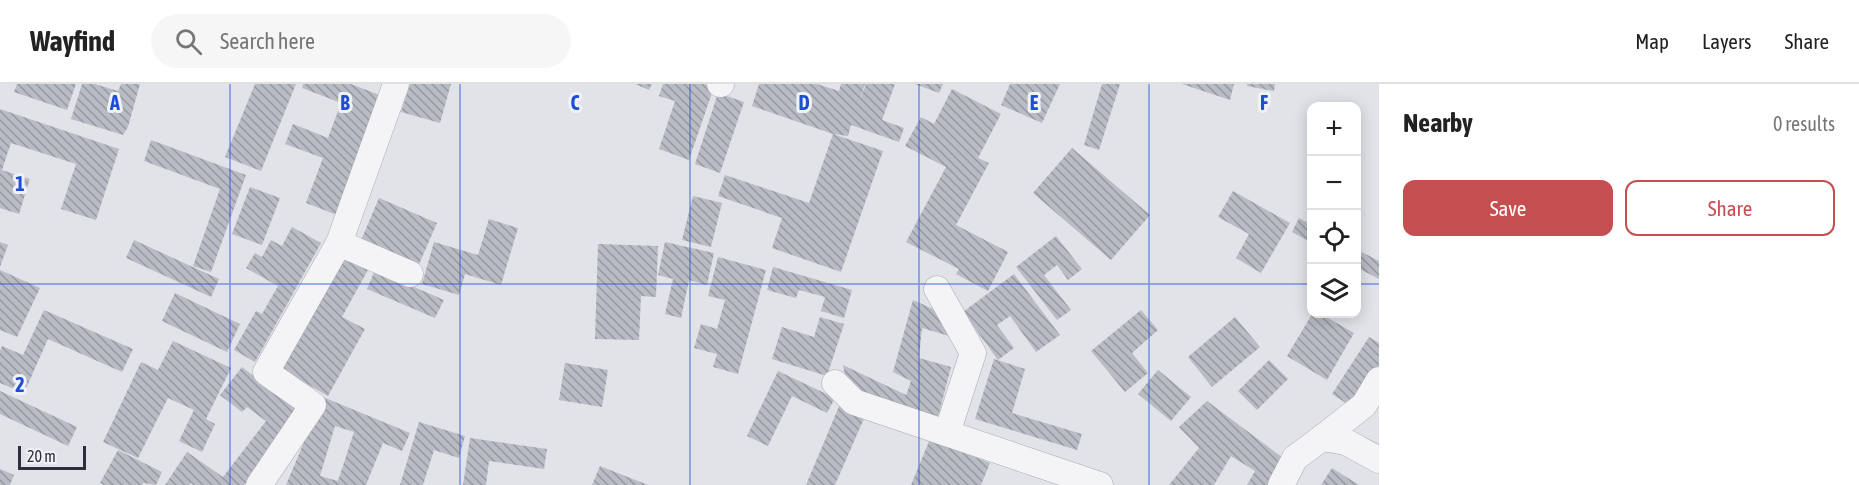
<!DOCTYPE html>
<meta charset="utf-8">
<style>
:root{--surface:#fff;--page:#f6f6f6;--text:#222;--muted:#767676;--line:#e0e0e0;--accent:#c54f50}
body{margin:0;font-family:"Asap Condensed",sans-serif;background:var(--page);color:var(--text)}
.controls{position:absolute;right:18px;top:18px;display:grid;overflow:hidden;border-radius:12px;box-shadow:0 3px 15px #0003}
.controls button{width:54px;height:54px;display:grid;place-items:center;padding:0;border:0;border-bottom:2px solid var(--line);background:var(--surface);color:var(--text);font:30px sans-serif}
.scale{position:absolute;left:18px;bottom:15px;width:68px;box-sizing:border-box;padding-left:6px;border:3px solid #2b2f3f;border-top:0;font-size:16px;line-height:21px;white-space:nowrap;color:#2b2f3f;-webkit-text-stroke:4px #f0f2f6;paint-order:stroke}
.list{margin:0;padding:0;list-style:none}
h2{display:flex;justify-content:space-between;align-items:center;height:78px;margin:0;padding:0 24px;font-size:26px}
h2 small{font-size:20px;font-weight:400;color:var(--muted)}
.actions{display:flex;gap:12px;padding:18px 24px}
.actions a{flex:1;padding:14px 0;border:2px solid var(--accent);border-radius:12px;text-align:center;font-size:21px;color:var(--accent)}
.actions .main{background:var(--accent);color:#fff}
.icon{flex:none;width:33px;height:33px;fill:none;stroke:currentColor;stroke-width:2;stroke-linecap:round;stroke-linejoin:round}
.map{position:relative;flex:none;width:1379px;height:401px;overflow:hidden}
header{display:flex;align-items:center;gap:36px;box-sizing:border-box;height:84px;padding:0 30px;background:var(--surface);border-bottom:2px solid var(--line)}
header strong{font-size:28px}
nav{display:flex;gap:33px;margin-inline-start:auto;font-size:21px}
.search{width:420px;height:54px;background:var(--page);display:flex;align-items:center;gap:15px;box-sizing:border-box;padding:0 21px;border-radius:33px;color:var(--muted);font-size:22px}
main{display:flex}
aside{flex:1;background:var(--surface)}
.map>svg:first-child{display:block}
.building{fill:url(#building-back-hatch);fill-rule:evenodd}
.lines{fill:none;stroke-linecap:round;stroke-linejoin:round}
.minor-casing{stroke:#a7a9b3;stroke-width:27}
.minor{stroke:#f4f4f7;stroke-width:26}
.grid{fill:none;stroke:#1d4ed8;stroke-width:1.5;stroke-opacity:0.55}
.grid-label{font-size:20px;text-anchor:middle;font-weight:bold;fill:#1d4ed8;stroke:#f0f2f6;stroke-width:6;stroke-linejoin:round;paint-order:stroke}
</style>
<header>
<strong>Wayfind</strong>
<div class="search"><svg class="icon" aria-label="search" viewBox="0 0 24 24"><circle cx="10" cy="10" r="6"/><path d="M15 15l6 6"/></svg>Search here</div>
<nav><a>Map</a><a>Layers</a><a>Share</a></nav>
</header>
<main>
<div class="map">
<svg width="1379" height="401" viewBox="0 0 1379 401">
<defs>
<pattern id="building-back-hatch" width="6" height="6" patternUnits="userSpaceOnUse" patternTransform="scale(1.5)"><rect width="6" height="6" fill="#b9bcc5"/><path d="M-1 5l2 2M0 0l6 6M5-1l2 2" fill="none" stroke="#9799a1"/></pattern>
</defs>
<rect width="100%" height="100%" fill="#e1e3e9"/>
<g class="building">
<path d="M17,0H76L67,26L14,8Z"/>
<path d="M82,0H95L118,7L121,0H140L128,43L123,51L71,35Z"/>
<path d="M255,0H296L261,87L225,73Z"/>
<path d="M303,0H351L382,12L337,131L306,119L323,74L285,60L293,40L328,54L341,19L302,4Z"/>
<path d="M410,0H451L440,39L401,28Z"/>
<path d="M635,0H652L649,6Z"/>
<path d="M663,0H704L714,3L689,76L659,65L675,17L659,12Z"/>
<path d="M759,0H817L839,7L841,0H865L860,16L866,0H895L882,36L904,44L899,58L851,41L848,52L833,50L883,67L841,188L772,164L782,134L718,112L725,91L809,119L833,50L752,22Z"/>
<path d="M915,0H943L939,9Z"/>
<path d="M1010,0H1060L1042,39L1001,21Z"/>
<path d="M1102,0H1120L1099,66L1084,61Z"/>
<path d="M1182,0H1234L1230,16Z"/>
<path d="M1247,0H1275L1274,7L1247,2Z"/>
<path d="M952,5L1001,30L978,74L989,79L956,141L1008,168L988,207L956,190L959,185L906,158L946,83L905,62L921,33L934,40Z"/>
<path d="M718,9L744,18L720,89L695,80Z"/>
<path d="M0,25L119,65L96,136L61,125L76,80L11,59L2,86L30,95L19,130L0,124Z"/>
<path d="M151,56L246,91L211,188L193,182L220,105L144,77Z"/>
<path d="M1072,64L1150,131L1111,176L1033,109Z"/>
<path d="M250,103L280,114L262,161L232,150Z"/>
<path d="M1233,107L1290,139L1261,189L1236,174L1249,150L1218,133Z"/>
<path d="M693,112L722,119L711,163L682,156Z"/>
<path d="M379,114L437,139L417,185L359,161Z"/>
<path d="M1299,134L1312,141V159L1292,148Z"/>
<path d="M489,135L518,144L501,201L465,190L459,211L422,200L434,158L478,171Z"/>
<path d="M292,143L321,159L255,278L234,266L256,227L262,230L278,202L246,184L255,169L262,173L271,156L282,162Z"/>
<path d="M1056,152L1082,185L1068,196L1057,181L1044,191L1071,226L1057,236L1016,183Z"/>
<path d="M134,156L219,195L211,213L126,174Z"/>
<path d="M0,158L8,161L0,183Z"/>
<path d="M665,158L714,169L707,201L689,196L681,234L665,230L673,195L658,191Z"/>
<path d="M598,160L658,162L656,213L641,212L639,256L595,255Z"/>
<path d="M1356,165L1379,177V195L1356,183Z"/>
<path d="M343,169L369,184L342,233L365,245L328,312L279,284Z"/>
<path d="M718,173L766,186L738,290L713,283L717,270L694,264L701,240L717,245L725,216L708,212Z"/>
<path d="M773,183L852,206L844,234L821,227L825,213L799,206L796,214L767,206Z"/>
<path d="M0,186L40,204L17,253L0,246Z"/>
<path d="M375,186L444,216L435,234L367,205Z"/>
<path d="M1014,190L1060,251L1036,268L1010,232L997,241L1014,264L998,276L963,228Z"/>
<path d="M175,209L240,240L227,268L162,237Z"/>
<path d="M913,216L942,229L949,252L922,244L919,274L951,283L937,337L847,301L843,281L906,311L911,297L893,288Z"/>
<path d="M44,226L133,265L122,288L48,255L24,309L0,299V267L2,262L23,271Z"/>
<path d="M1141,226L1158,246L1132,269L1148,289L1125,308L1091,267Z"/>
<path d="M1312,230H1321L1354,249L1327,296L1287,272Z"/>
<path d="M820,233L844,240L827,292L772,275L782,243L814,253Z"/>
<path d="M1235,233L1260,263L1212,303L1188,273Z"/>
<path d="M1369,253L1379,259V281L1352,323L1332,310Z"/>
<path d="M173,257L231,284L206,335L215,340L202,368L179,357L194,326L168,314L138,374L103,358L141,278L158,286Z"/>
<path d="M994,275L1025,285L1012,329L1082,350L1077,366L975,335Z"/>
<path d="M1269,276L1288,295L1257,326L1238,307Z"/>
<path d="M565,279L608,286L602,323L559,316Z"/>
<path d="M242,283L302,329L244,401H193L191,399L190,401H165L187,368L223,393L266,337L247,323L242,328L220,311Z"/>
<path d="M1158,286L1191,313L1171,337L1138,310Z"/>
<path d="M778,287L835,314L827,329L792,312L768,362L747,352Z"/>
<path d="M0,307L77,343L68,362L0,330Z"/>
<path d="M323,313L410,349L402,367L383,359L366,401H286ZM335,342L354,348L338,397L320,392Z"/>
<path d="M1207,317L1283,374L1269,401H1247L1255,387L1231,372L1214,401H1169L1199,364L1179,343Z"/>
<path d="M840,320L866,330L835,401H806Z"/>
<path d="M419,338L465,352L459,374L434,366L423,401H400Z"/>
<path d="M470,354L547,365L544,385L489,377L486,401H463Z"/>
<path d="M930,355L990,379L981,401H911Z"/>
<path d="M118,366L162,388L156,401L143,399V401H104L100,399Z"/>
<path d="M600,382L648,401H592Z"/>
<path d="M1332,384L1359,401H1321Z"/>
<path d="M0,385L14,391L10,401H0Z"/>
</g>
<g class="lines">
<defs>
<g id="minor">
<path d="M720,0H721"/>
<path d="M339,159L410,190"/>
<path d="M937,205L973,269L947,349"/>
<path d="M835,299L854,318L1100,401"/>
<path d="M1322,354L1364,321L1379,296"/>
<path d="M259,401L313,321L266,288L339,159L396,0"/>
<path d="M1281,401L1295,374L1322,354L1346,358L1379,376"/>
</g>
</defs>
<use href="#minor" class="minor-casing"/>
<use href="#minor" class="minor"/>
</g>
<path class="grid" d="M230,0V401M460,0V401M690,0V401M919,0V401M1149,0V401M0,200H1312M1356,200H1379"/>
<g class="grid-label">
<text x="115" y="26">A</text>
<text x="345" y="26">B</text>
<text x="575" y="26">C</text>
<text x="804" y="26">D</text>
<text x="1034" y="26">E</text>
<text x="1264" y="26">F</text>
<text x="20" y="107">1</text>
<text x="20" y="308">2</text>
</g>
</svg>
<div class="controls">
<button>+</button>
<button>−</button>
<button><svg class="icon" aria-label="locate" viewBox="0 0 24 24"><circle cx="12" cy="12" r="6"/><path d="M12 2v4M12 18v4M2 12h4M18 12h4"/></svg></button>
<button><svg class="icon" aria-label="layers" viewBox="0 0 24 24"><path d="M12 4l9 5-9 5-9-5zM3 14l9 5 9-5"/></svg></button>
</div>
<div class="scale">20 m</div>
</div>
<aside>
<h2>Nearby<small>0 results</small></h2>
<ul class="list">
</ul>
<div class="actions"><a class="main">Save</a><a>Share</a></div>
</aside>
</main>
